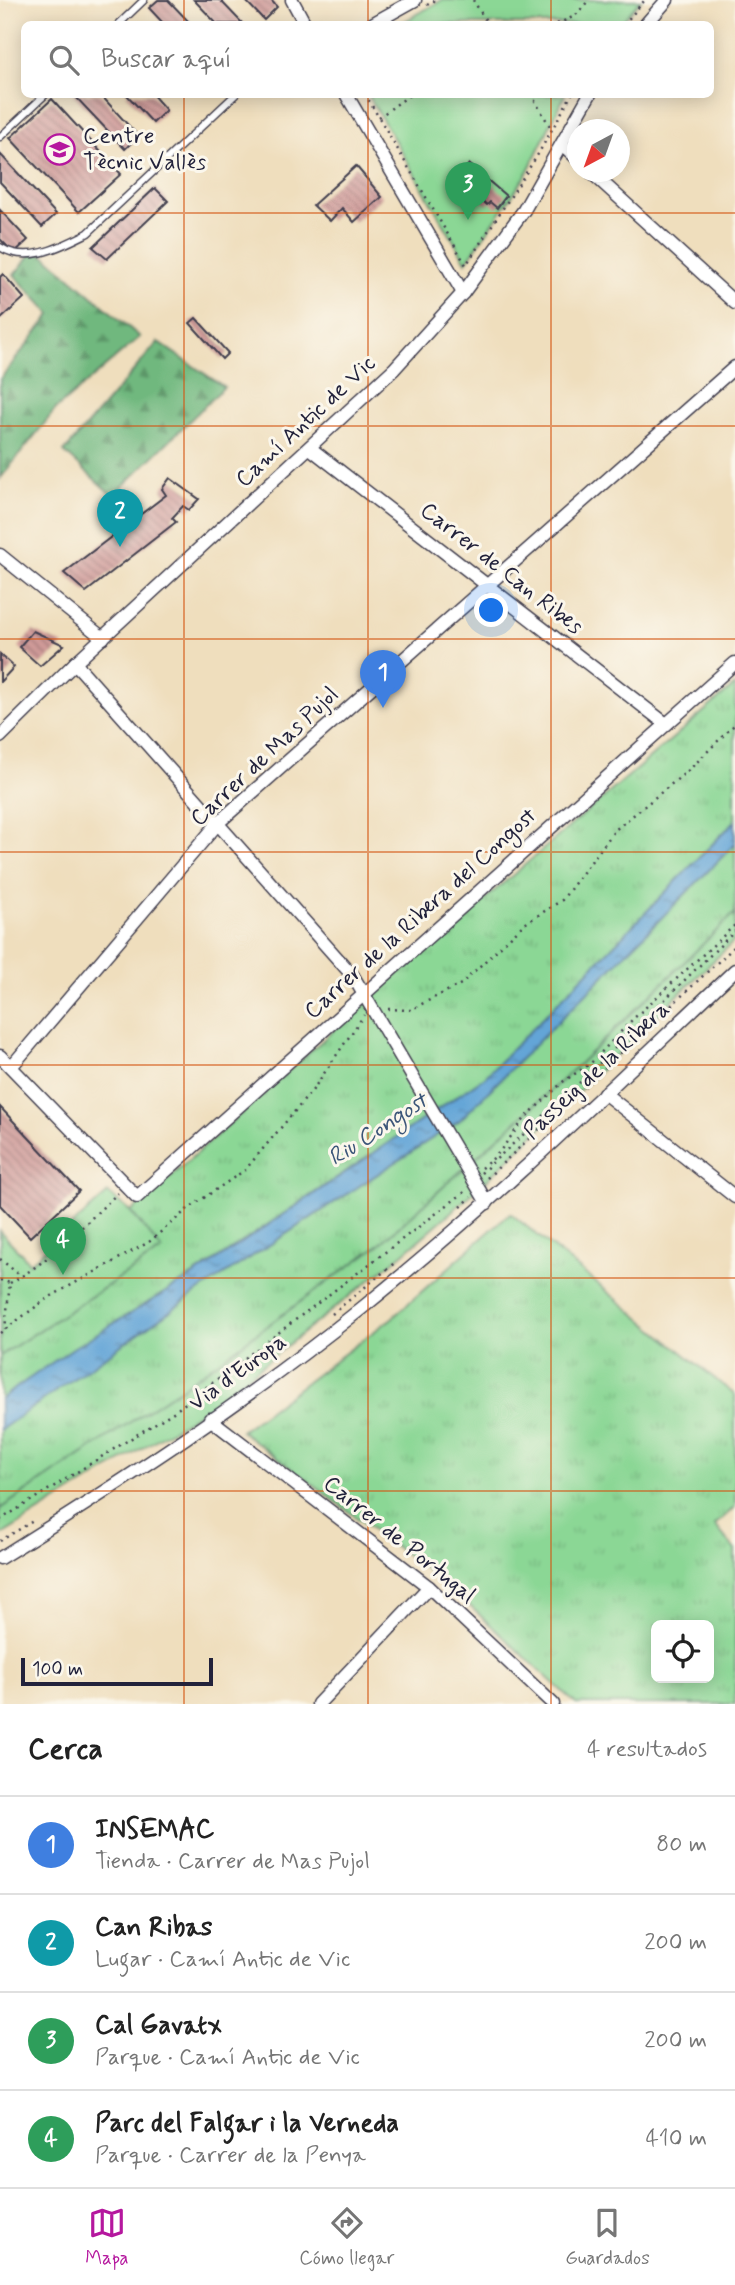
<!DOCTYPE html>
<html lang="es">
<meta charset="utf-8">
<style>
:root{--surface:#fff;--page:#f6f6f6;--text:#222;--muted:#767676;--line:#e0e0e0;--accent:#b5179e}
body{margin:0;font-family:Mynerve,sans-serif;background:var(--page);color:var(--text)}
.controls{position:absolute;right:21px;bottom:21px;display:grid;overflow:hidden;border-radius:10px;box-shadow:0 4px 18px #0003}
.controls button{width:63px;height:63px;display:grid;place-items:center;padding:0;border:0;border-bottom:2px solid var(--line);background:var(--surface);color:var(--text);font:35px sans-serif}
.compass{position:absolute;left:567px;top:119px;width:63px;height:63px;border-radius:50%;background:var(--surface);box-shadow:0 4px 18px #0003;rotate:221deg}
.scale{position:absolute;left:21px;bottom:18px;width:192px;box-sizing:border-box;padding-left:7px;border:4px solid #22223b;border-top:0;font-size:19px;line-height:24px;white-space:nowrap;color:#22223b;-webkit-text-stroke:5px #fbf7ec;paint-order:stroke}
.you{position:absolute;left:492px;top:611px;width:24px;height:24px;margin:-18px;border:5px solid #fff;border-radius:50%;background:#1a73e8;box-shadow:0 0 0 10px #1a73e833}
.badge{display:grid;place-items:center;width:46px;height:46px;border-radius:50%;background:var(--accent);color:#fff;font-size:23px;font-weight:700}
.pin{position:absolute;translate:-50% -58px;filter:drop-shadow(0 2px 4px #0008)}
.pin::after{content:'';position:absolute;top:37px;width:24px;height:21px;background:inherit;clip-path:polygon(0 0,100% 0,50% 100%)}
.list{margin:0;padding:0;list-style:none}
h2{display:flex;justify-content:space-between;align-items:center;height:91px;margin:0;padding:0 28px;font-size:30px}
h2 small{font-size:23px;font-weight:400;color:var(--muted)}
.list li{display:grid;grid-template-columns:46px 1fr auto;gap:21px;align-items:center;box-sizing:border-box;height:98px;padding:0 28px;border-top:2px solid var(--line)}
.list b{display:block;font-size:26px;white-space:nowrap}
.list p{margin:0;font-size:23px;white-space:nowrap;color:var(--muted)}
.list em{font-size:23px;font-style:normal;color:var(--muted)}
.icon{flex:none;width:38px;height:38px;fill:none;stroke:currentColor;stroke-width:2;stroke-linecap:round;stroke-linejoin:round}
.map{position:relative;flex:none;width:735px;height:1704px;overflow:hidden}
.search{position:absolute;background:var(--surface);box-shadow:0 4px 18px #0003;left:21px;right:21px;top:21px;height:77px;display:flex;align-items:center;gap:18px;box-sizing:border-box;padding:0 24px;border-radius:10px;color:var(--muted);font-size:26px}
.sheet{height:483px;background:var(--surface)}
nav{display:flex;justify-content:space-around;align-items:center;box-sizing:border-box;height:98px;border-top:2px solid var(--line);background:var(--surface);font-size:19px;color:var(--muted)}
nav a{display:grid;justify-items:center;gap:4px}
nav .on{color:var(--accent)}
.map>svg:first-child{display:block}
.grass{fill:url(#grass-tufts);stroke:#567c68;stroke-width:2;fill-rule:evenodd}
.forest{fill:url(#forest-firs);stroke:#496d5c;stroke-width:2}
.green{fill:#8bd795;stroke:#567c68;stroke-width:2}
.water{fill:url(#water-ripples);stroke:#436489;stroke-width:2}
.building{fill:url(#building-back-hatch)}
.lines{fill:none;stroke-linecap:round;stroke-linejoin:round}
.lane-casing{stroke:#413e4e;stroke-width:9}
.street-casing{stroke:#413e4e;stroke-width:15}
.path{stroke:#413e4e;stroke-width:2.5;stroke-dasharray:2 5;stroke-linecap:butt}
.lane{stroke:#fff;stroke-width:6}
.street{stroke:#fff;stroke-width:12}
.grid{fill:none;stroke:#d45411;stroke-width:2;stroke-opacity:0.55}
.labels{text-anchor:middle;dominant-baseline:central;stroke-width:6;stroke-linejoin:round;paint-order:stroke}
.poi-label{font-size:23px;fill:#22223b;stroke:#fbf7ec;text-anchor:start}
.street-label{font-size:23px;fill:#22223b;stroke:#fbf7ec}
.water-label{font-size:24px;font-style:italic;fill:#3c5679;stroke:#fbf7ec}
</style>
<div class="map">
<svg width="735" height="1704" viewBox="0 0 735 1704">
<defs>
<pattern id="grass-tufts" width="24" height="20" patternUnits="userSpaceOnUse" patternTransform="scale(1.75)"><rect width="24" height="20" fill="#8bd795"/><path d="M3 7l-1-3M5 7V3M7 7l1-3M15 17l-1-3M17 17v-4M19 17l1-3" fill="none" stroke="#78b881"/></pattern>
<pattern id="forest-firs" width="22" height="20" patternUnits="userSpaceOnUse" patternTransform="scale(1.75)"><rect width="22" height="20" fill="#70b87e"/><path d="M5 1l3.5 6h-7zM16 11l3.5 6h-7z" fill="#5c9568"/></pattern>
<pattern id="water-ripples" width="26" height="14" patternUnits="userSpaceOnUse" patternTransform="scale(1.75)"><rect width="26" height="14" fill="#64a5d7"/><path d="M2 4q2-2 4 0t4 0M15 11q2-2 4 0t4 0" fill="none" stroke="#5286b0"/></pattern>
<pattern id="building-back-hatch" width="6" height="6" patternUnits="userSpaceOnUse" patternTransform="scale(1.75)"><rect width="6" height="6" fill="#cf9a98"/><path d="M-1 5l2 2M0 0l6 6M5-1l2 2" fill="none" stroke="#a87d7d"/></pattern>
</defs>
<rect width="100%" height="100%" fill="#fbf7ec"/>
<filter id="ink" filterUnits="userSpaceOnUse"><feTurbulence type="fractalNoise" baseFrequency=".0143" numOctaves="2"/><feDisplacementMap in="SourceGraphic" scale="14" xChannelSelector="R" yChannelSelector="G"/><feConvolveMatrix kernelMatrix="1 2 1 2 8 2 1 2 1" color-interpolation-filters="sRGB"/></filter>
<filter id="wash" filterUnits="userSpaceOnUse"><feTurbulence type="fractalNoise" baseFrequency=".00686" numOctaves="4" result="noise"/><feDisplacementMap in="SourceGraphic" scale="28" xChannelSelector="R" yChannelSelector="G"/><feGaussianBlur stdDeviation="1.57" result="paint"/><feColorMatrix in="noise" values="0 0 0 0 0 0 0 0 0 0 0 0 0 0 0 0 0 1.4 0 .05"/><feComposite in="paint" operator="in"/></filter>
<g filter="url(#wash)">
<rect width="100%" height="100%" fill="#efdebd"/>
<g class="grass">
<path d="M735,685V821L485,1077L195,1274L73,1348L0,1399V1356L162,1250L131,1212L382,987Z"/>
<path d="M735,844V913L571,1072L380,1244L183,1387L0,1509V1430L196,1293L460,1120Z"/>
<path d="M510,1213L735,1395V1507L715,1525L735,1550V1704H576L447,1585L241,1431L392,1318ZM709,1625V1678H656V1625Z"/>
</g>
<g class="forest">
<path d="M36,248L140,337L56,409L0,479V379L51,314L14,275Z"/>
<path d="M158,342L224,387L113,496L64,452Z"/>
</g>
<g class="green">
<path d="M442,0H641L620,24H400Z"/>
<path d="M368,95H565L525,177L466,262Z"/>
<path d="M735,913V940L483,1184L403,1254L209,1407L0,1536V1509L183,1387L380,1244L571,1072Z"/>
<path d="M108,1193L131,1212L162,1250L0,1356V1231L30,1263Z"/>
</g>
<path class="water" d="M735,821V844L460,1120L196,1293L0,1430V1399L73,1348L196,1274L485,1077Z"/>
<g id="blocks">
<g class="building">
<path d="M158,0H168L191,24H164L149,8Z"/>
<path d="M194,0H220L243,24H217Z"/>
<path d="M245,0H271L277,7L264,20Z"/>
<path d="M73,94H100L138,136L125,149Z"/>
<path d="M126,94H152L166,110L153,123Z"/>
<path d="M52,99L121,174L79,212L10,138Z"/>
<path d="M0,154L56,214L42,227L0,182Z"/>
<path d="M469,164L506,196L497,208L490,202L487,205L457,179Z"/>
<path d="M356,166L382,197L354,222L342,208L330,221L313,205Z"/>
<path d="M155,188L168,201L107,259L93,247Z"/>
<path d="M0,210L28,240L14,253L0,239Z"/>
<path d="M3,274L24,298L0,320V277Z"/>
<path d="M196,318L228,353L222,359L190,323Z"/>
<path d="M170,478L199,499L189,510L183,506L172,518L176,522L86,592L64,573L166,495L162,489Z"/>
<path d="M33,631L64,645L40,666L19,647Z"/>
<path d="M0,654L14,667L0,682Z"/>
<path d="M0,1107L79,1191L30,1237L0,1205Z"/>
</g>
</g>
</g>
<g filter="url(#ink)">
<use href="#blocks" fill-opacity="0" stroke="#413e4e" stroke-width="2"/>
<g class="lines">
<defs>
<g id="lane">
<path d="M119,24L144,0"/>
<path d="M0,137L46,94"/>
<path d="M0,247C28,265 62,246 88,233L236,94"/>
</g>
<g id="street">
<path d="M292,0L305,24"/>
<path d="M372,24L415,0"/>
<path d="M646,24L667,0"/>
<path d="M346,94L463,293"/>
<path d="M563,145L578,159"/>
<path d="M591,172L735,303"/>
<path d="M310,448L666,724"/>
<path d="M0,555L103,638"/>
<path d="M75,663L353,976L487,1203"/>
<path d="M0,737L75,663L394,369L463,293L524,210L590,94"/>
<path d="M0,1056L137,1197L735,663"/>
<path d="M11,1067L219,822L735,367"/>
<path d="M604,1093L735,1197"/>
<path d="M210,1419L429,1587L553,1704"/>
<path d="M0,1558C124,1481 248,1400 362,1308C493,1203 613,1085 735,970"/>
<path d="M318,1704L429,1587"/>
</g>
</defs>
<use href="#lane" class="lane-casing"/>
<use href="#street" class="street-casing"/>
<g class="path">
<path d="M473,0L488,24"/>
<path d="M427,5L436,0"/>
<path d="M557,24L575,16L589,0"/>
<path d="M624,24L645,0"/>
<path d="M365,94L466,265L537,156L572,94"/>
<path d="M531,94L551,128"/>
<path d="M379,117L411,94"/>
<path d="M388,1009L410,1010L461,984L523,925L562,900L615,830L690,769L735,724"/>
<path d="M481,1168L496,1156L526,1117L564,1081L591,1063L633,1019L735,925"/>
<path d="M481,1173L569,1093L735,931"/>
<path d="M487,1178L735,946"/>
<path d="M461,1207L471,1197"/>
<path d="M0,1259L22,1277"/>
<path d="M0,1280L10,1283L5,1329"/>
<path d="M10,1283C52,1260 83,1225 118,1193"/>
<path d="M332,1314L397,1261"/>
<path d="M0,1333L48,1298L149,1242L189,1208L245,1170L312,1091L364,1015"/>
<path d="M0,1520L175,1411L466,1191"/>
<path d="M0,1541L33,1521"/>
</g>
<use href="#lane" class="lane"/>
<use href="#street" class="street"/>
</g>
</g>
<path class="grid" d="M184,0V24M368,0V24M551,0V24M184,94V1704M368,94V1704M551,94V1704M0,213H735M0,426H735M0,639H735M0,852H735M0,1065H735M0,1278H735M0,1491H735"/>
<defs>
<symbol id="school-ring" viewBox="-11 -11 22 22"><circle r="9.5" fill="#fbf7ec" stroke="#b5179e" stroke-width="1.5"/><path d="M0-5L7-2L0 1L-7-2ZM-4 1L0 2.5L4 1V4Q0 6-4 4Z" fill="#b5179e"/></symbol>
</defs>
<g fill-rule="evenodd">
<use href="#school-ring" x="42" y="132" width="35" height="35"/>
</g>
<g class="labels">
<g class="poi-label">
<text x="83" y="137">Centre<tspan x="83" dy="26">Tècnic Vallès</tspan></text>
</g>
<g class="street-label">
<text transform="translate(306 422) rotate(-43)">Camí Antic de Vic</text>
<text transform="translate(501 569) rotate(38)">Carrer de Can Ribes</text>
<text transform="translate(265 757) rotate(-43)">Carrer de Mas Pujol</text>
<text transform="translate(421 914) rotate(-42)">Carrer de la Ribera del Congost</text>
<text transform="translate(597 1071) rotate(-43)">Passeig de la Ribera</text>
<text transform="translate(238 1373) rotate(-36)">Via d'Europa</text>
<text transform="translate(399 1540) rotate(39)">Carrer de Portugal</text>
</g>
<g class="water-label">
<text transform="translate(378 1130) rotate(-33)">Riu Congost</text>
</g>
</g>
</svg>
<div class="controls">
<button><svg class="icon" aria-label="locate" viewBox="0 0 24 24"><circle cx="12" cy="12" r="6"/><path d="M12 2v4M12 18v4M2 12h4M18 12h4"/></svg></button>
</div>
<svg class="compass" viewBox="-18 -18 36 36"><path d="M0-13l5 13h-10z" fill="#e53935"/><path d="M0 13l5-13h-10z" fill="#767676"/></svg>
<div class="scale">100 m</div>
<div class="you"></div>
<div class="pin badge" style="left:383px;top:708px;background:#3f7fe0">1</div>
<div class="pin badge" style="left:120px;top:547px;background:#0f9aa8">2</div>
<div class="pin badge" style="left:468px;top:220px;background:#2e9e5b">3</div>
<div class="pin badge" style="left:63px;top:1275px;background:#2e9e5b">4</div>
<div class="search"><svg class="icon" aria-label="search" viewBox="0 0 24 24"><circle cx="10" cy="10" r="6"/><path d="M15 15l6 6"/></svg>Buscar aquí</div>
</div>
<section class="sheet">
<h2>Cerca<small>4 resultados</small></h2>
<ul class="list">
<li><span class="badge" style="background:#3f7fe0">1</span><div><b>INSEMAC</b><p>Tienda · Carrer de Mas Pujol</p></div><em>80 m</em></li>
<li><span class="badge" style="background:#0f9aa8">2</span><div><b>Can Ribas</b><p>Lugar · Camí Antic de Vic</p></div><em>200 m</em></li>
<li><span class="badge" style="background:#2e9e5b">3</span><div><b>Cal Gavatx</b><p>Parque · Camí Antic de Vic</p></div><em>200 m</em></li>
<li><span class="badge" style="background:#2e9e5b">4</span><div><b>Parc del Falgar i la Verneda</b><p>Parque · Carrer de la Penya</p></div><em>410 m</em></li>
</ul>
</section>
<nav>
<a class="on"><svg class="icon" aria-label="map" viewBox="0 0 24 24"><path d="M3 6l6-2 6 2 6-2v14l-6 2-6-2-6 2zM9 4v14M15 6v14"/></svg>Mapa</a>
<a><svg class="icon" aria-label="directions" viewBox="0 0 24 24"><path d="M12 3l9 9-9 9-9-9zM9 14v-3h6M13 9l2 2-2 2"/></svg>Cómo llegar</a>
<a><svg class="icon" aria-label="saved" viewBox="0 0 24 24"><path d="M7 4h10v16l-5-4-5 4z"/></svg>Guardados</a>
</nav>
